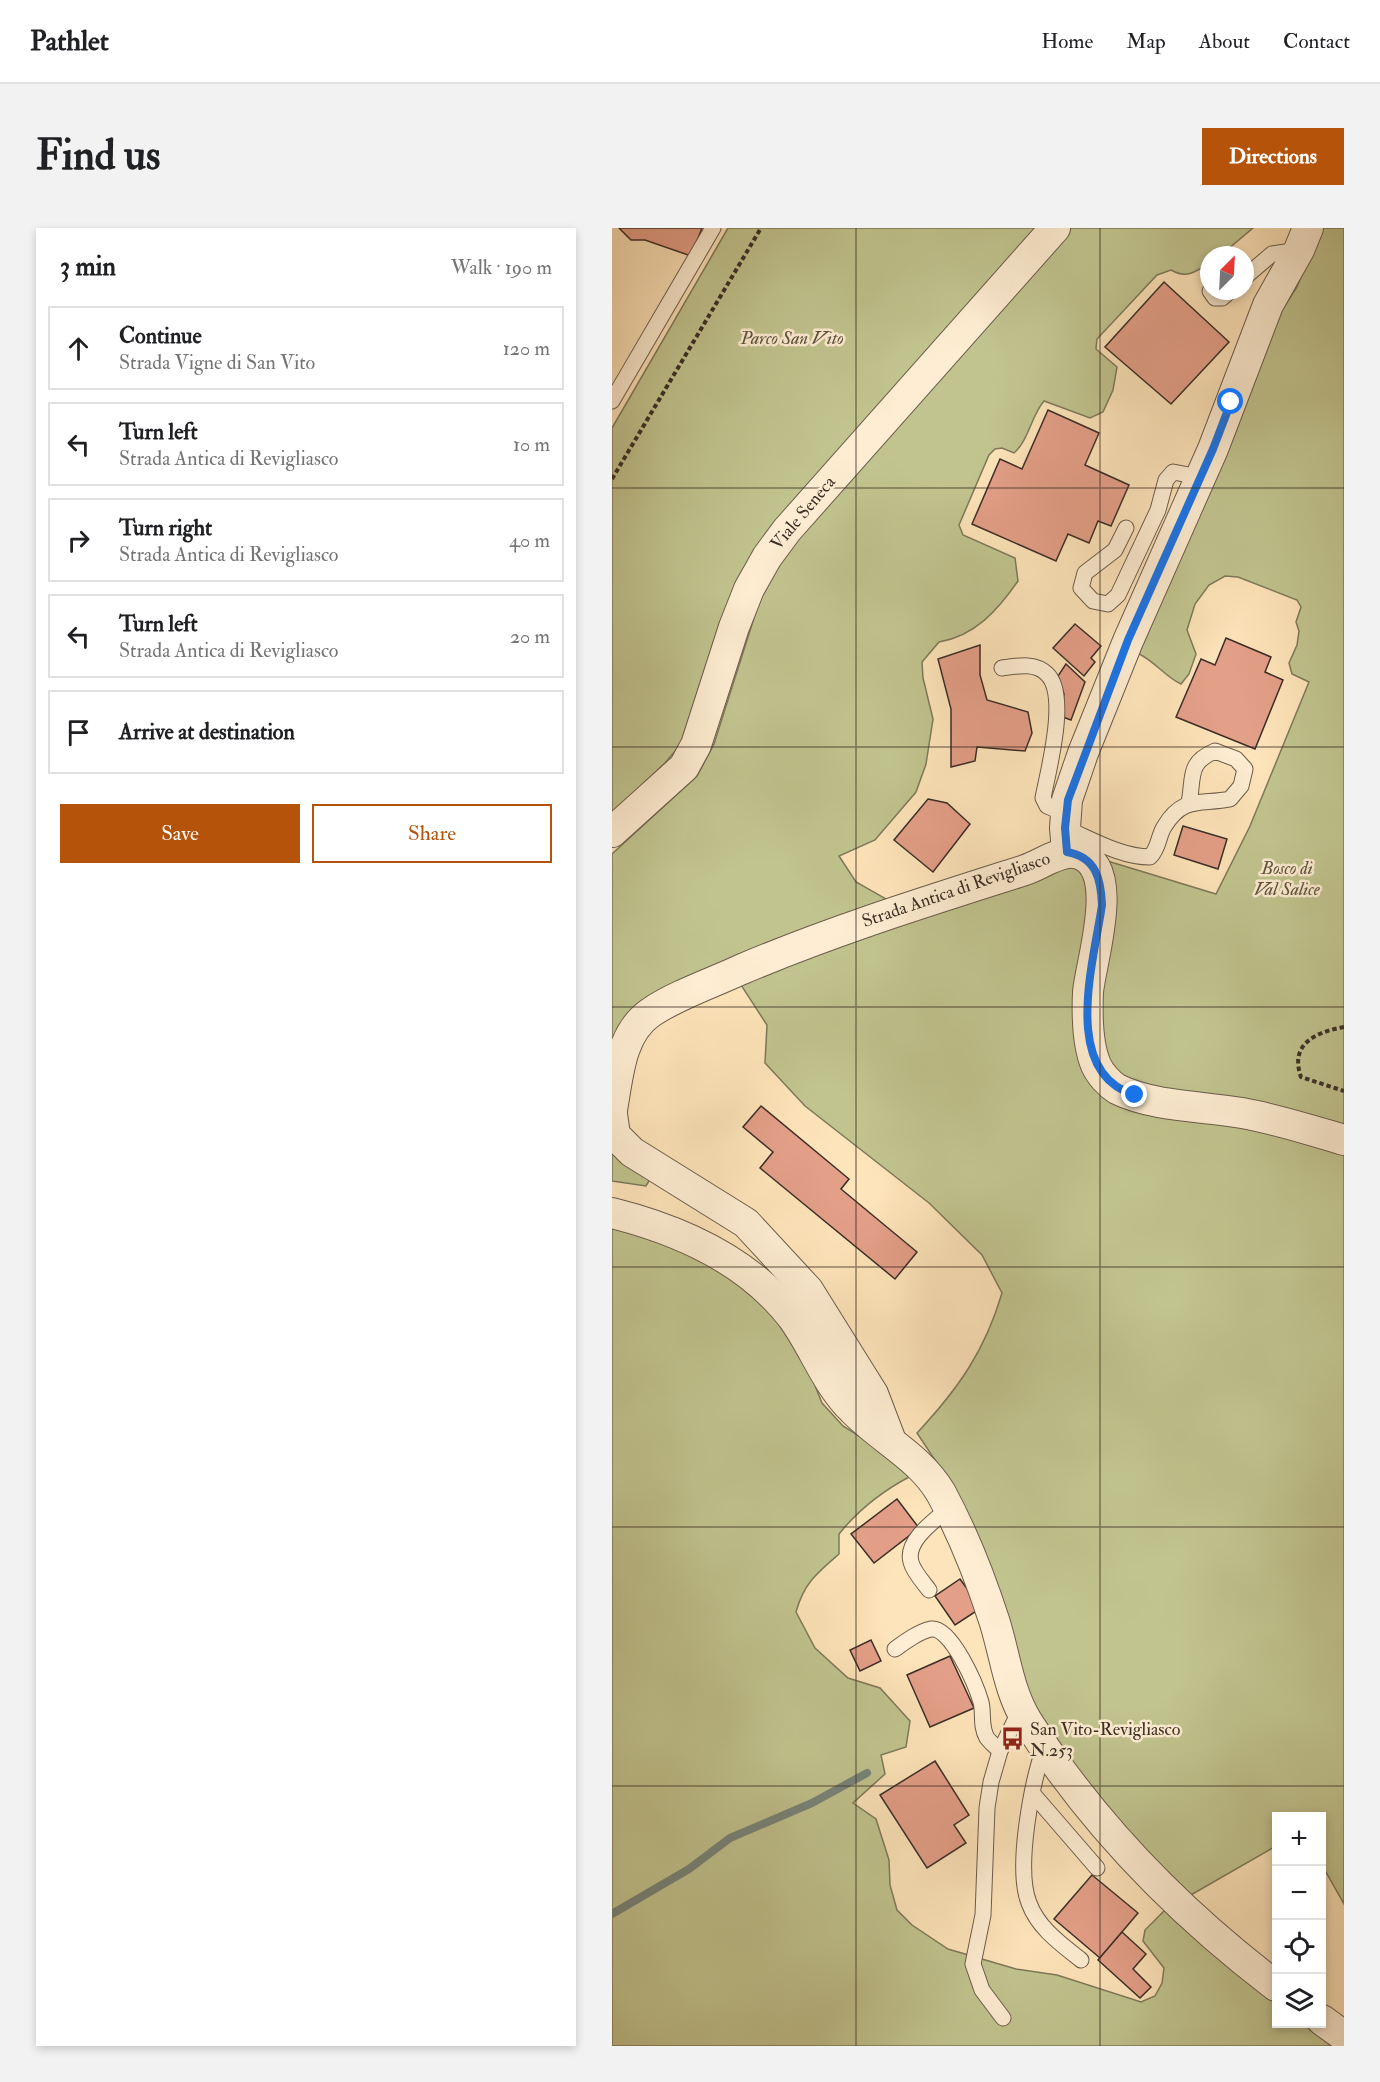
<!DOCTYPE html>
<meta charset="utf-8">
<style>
:root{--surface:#fff;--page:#f2f2f2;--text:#202124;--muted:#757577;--line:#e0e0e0;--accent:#b45309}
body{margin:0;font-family:"IM FELL Double Pica",serif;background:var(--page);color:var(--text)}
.controls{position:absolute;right:18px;bottom:18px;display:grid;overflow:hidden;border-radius:0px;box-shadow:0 3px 9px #0003}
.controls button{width:54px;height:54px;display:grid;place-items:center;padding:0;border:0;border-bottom:2px solid var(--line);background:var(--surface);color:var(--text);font:30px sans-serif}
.compass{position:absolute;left:588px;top:18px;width:54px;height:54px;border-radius:50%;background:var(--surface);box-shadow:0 3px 9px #0003;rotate:24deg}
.stop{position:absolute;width:18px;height:18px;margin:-14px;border:4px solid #1a73e8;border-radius:50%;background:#fff}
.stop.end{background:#1a73e8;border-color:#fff;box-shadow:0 2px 6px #0008}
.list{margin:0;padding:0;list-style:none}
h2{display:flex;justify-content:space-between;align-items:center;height:78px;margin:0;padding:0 24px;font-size:26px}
h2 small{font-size:20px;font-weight:400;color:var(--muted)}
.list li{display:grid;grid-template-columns:39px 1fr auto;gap:18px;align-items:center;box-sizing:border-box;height:84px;margin:0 12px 12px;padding:0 12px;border:2px solid var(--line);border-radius:0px}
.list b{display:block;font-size:22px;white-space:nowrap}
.list p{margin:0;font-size:20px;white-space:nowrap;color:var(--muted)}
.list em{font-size:20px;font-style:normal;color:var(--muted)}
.actions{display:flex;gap:12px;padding:18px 24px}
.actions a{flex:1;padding:14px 0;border:2px solid var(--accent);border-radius:0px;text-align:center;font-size:21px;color:var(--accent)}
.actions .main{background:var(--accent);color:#fff}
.icon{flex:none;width:33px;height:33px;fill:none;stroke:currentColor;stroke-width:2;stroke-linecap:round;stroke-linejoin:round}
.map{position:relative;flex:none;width:732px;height:1818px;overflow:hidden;border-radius:0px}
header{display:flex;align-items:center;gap:36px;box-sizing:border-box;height:84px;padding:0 30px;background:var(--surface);border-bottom:2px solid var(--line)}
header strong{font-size:28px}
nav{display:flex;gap:33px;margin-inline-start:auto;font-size:21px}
.intro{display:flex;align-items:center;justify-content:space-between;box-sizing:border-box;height:144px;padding:0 36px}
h1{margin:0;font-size:42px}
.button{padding:15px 27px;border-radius:0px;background:var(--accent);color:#fff;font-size:21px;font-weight:700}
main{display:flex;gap:36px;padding:0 36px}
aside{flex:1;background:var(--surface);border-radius:0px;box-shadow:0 3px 9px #0003}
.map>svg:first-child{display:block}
.green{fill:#c1c48f;stroke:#7e795a;stroke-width:1.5}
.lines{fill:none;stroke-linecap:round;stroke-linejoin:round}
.stream{stroke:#77847a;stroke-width:8}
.building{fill:#e49f88;stroke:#3a2e26;stroke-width:1.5}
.lane-casing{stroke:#6b5c4b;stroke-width:17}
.street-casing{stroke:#6b5c4b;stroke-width:32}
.path{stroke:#3a2e26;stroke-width:4;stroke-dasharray:4.5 3;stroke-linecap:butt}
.lane{stroke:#feedd2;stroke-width:15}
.street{stroke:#feedd2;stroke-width:30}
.route{stroke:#1a73e8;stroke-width:8}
.grid{fill:none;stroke:#3a2e26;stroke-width:1.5;stroke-opacity:0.55}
.labels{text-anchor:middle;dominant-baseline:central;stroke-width:5;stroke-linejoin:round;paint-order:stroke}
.park-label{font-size:18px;font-style:italic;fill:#5c5440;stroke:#feedd2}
.street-label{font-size:18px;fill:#3a2e26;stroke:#feedd2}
.poi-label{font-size:18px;fill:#3a2e26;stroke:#feedd2;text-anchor:start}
</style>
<header>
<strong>Pathlet</strong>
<nav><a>Home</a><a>Map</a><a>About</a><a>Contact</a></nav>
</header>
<div class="intro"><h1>Find us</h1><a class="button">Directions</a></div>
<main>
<aside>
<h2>3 min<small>Walk · 190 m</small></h2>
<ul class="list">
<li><svg class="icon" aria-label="ahead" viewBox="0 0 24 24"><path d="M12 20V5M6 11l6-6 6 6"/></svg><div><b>Continue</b><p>Strada Vigne di San Vito</p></div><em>120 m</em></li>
<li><svg class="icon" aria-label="left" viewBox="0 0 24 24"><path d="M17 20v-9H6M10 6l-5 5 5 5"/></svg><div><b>Turn left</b><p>Strada Antica di Revigliasco</p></div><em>10 m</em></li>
<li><svg class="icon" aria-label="right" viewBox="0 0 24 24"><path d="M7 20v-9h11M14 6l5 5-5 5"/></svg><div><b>Turn right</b><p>Strada Antica di Revigliasco</p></div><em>40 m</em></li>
<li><svg class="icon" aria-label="left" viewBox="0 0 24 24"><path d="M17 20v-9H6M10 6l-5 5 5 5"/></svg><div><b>Turn left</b><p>Strada Antica di Revigliasco</p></div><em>20 m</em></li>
<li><svg class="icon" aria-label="arrive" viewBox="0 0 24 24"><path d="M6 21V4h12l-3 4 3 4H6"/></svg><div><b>Arrive at destination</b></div></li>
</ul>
<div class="actions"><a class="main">Save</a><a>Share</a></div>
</aside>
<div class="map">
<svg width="732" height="1818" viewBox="0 0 732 1818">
<rect width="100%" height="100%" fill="#fee4ba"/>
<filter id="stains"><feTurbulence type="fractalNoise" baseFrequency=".00333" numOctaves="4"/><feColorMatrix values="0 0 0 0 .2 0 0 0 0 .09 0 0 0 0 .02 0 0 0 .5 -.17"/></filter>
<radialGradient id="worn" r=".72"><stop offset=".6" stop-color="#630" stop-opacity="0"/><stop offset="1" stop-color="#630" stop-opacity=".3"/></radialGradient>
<g class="green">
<path d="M116,0H425L146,319L70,515L53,535L0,585V200Z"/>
<path d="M459,0H641L609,27H597V35C584,44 574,51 559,42L545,47L485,111L484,121L505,139L501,162L491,184L478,190L432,173C419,188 417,212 402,225L390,220L383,221L377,227L347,297L351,307L403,330L406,353C386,382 363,408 327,414L310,434L311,450L321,491L314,536L304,564L263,612L227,628L244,654L276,672L97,741L0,831V626L85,548L102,516L149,368L184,308L408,61Z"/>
<path d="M709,0H732V902L516,858L489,831V631L604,666L638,598L697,454L680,446L677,435L685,417L687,403L684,394L689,379L685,372L626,349L613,348L597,357L583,376L575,402L584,426L577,446L569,456C553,449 542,432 525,425L623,205L670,82L685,59Z"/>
<path d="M454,636L474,643L484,852L732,921V1676L710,1637V1588H664V1618L577,1668L552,1647L475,1555L418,1471L333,1247L305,1205C346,1161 373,1123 390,1065L370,1027L317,975L193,878L153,835L155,797L127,754Z"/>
<path d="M0,918L40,948L34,958L0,953Z"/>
<path d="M0,1000L47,1011L103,1035L172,1096L198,1145L210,1175L231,1198L266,1220L297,1249C269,1264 247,1281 227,1306V1326C205,1345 192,1355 184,1384L203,1420L236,1450L268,1460L298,1493L294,1519L269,1527L273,1546L241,1575L264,1591L277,1632L278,1657L285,1682L300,1697L336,1721L404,1741L445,1747L529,1774L543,1768L550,1755L552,1740L531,1713L533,1702L554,1681L664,1774V1796H691L720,1818H0Z"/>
</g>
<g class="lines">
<path class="stream" d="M0,1686L77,1641L118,1610L200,1575L255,1545"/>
</g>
<g class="building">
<path d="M7,0H90L79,28L33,12H19Z"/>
<path d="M552,54L617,114L559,176L493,119Z"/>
<path d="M436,182L487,205L473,237L517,257L499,298L486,293L477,315L456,306L444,333L360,296L388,231L410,241Z"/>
<path d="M463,396L489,418L479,430L483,434L472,448L441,420Z"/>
<path d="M614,410L659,429L653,444L671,452L643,521L564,489L589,431L603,437Z"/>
<path d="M368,417V447L375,472L416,484L420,505L413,523L365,519L363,533L339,539V481L326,431Z"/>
<path d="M454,436L473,454L459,492L448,488L452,466L446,448Z"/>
<path d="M316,571L335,575L358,596L321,644L282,612Z"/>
<path d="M571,598L615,611L606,641L562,627Z"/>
<path d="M149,878L237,951L229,961L305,1024L283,1051L148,940L161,924L131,899Z"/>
<path d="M285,1271L307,1300L262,1335L239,1306Z"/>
<path d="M348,1351L369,1380L343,1397L323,1368Z"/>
<path d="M259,1412L269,1433L248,1443L238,1422Z"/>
<path d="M338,1428L362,1480L318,1499L295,1447Z"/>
<path d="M323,1533L357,1587L342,1597L354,1615L315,1640L268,1567Z"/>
<path d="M480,1647L526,1685L488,1730L442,1691Z"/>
<path d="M510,1704L534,1726L521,1741L539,1759L528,1770L486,1732Z"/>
</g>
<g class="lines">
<defs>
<g id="lane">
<path d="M633,49L660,26L687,22"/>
<path d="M598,63L603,70H610L618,63"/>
<path d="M0,173L101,0"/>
<path d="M514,300L503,322L473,345L469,360L481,373L496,376L506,367L546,282L554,252L561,244L588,249"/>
<path d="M390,440C405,438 423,434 435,446C457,467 436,543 431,570L435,578L454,586"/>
<path d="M453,600C479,611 509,629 538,629C547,620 546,609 552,599C571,567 589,577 618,571L629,558L633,541L624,531L603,523C575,535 582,549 577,575"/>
<path d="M317,1362C311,1354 301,1343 299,1334C293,1313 322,1293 336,1281"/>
<path d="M283,1421C294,1413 306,1404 319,1401C339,1398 364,1457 369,1474C372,1485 368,1498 375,1510C378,1514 384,1519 388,1523"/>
<path d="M433,1517C420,1553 403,1640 417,1675C426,1700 449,1716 469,1732"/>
<path d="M421,1566L485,1640"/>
<path d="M391,1790L370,1762L361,1736L371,1687L375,1580L379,1554L388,1523L409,1480"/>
</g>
<g id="street">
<path d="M0,604L72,539L84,517L122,399L137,361L155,329L175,302L443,0"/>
<path d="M455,624L453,600L455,572L471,525L516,413L601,221L656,77L687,22L696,0"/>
<path d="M0,882C6,849 8,806 38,785C62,768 100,755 128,742C222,702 316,673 413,642C429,637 450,620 467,626C510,640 479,732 476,764C475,787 475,816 484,837C488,846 497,856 505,861C542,879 590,878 630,885C664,891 698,902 732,912"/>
<path d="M0,886L3,907L20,924L134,995L196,1062L261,1166L279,1213"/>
<path d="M0,985C68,1002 136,1032 180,1089C202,1119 214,1156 241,1182C270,1212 307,1228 329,1265C349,1302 369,1352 382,1392C393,1426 396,1462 415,1493C480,1595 568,1685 664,1758"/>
<path d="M710,1792L732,1808"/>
</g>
</defs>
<use href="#lane" class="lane-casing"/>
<use href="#street" class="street-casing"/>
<g class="path">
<path d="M0,251L149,0"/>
<path d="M732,799C705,804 677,815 689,849L732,863"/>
</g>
<use href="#lane" class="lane"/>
<use href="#street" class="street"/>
</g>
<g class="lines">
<path class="route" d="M523,867C448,845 482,733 490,677C489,651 484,629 455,624L453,600L456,572L516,412L601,221L619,174"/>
</g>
<path class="grid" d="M244,0V1818M488,0V1818M0,260H732M0,519H732M0,779H732M0,1039H732M0,1299H732M0,1558H732"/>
<defs>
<symbol id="bus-bare" viewBox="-9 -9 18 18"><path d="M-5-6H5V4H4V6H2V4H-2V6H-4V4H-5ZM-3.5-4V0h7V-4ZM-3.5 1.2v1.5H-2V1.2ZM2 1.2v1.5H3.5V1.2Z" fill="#8f2418" stroke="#feedd2" stroke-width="2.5" paint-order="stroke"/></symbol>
</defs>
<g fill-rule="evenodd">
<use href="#bus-bare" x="384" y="1494" width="33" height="33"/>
</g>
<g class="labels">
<g class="park-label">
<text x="180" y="110">Parco San Vito</text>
<text x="675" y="640">Bosco di<tspan x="675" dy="21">Val Salice</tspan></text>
</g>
<g class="street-label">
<text transform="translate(191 285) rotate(-50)">Viale Seneca</text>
<text transform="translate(344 662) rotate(-19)">Strada Antica di Revigliasco</text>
</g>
<g class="poi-label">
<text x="418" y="1501">San Vito-Revigliasco<tspan x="418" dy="21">N.253</tspan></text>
</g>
</g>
<rect width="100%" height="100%" filter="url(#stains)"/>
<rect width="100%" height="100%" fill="url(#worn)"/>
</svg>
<div class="controls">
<button>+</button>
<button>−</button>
<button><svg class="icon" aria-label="locate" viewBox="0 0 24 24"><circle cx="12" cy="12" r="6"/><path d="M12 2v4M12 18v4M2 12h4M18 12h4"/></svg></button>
<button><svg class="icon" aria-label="layers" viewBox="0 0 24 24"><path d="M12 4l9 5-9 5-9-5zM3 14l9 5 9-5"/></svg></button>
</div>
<svg class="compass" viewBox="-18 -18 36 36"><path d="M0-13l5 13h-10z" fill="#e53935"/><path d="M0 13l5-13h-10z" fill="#757577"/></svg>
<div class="stop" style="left:619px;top:174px"></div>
<div class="stop end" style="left:523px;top:867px"></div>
</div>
</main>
